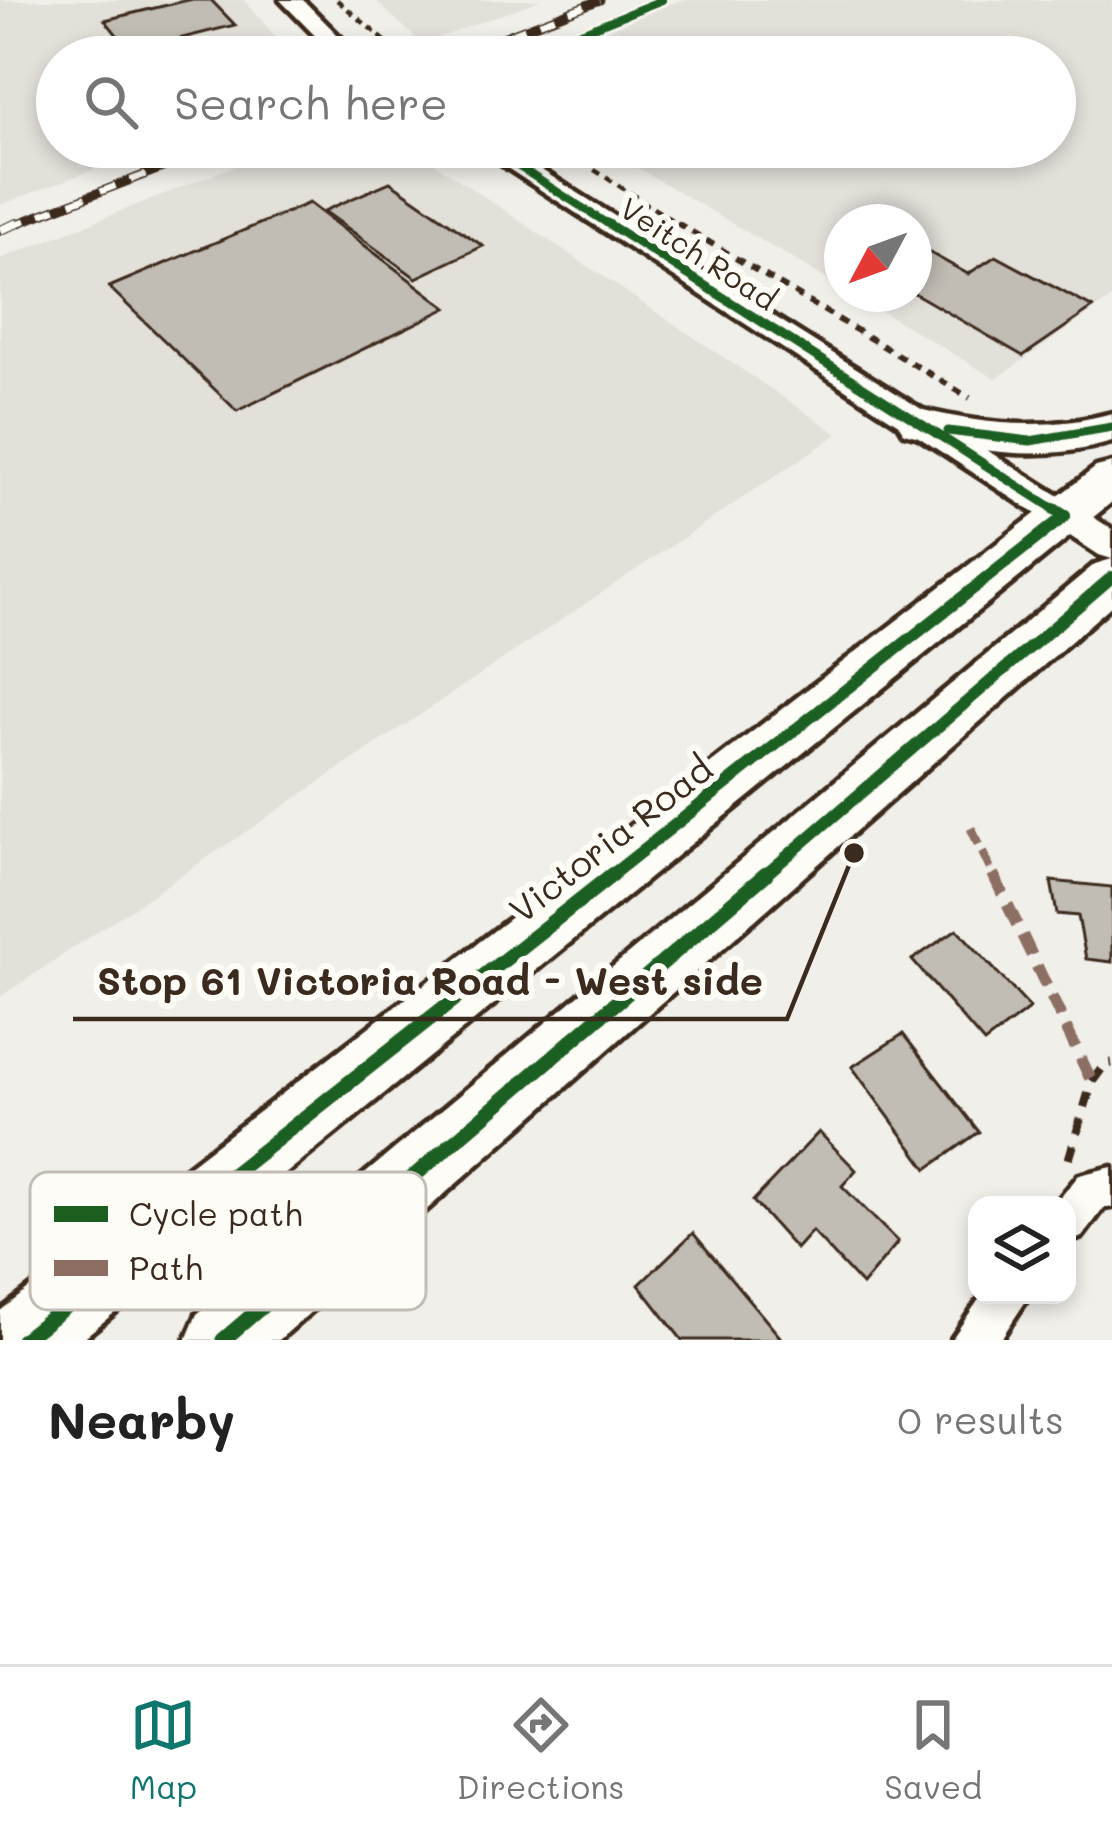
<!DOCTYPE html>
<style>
:root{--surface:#fff;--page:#f6f6f6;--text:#222;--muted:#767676;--line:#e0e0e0;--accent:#0f766e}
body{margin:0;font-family:Mali,sans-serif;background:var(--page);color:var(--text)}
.controls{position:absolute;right:36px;bottom:36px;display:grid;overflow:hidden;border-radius:24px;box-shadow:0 6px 18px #0003}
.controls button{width:108px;height:108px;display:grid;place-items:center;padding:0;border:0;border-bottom:3px solid var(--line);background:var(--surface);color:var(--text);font:60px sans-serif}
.compass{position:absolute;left:824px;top:204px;width:108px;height:108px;border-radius:50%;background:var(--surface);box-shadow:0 6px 18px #0003;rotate:229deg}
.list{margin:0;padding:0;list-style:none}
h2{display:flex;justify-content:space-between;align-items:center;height:156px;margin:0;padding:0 48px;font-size:51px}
h2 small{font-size:39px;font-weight:400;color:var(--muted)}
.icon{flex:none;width:66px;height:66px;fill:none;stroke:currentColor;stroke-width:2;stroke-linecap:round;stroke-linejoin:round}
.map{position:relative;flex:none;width:1112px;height:1340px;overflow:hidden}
.search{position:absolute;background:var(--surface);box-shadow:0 6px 18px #0003;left:36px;right:36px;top:36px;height:132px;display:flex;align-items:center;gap:30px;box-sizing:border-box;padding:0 42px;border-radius:66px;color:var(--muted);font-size:45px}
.sheet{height:324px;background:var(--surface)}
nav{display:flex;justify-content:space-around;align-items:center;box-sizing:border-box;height:168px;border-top:3px solid var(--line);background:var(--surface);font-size:33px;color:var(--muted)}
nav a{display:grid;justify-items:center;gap:6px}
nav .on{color:var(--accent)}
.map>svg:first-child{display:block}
.built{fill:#e3e0da}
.building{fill:#c1bcb4;stroke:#3b2a1e;stroke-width:3}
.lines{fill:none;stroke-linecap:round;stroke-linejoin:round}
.minor-casing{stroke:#3b2a1e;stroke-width:9}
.tertiary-casing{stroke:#3b2a1e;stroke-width:9}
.trunk-casing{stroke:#3b2a1e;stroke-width:9}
.path-far2{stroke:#3b2a1e;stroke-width:4.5;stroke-dasharray:8 6;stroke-linecap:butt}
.path-far1{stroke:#3b2a1e;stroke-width:6;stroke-dasharray:9 8;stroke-linecap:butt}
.path{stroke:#3b2a1e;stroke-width:9;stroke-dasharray:15 12;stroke-linecap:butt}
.minor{fill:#fdfcf7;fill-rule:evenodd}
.tertiary{fill:#fdfcf7;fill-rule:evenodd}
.trunk{fill:#fdfcf7;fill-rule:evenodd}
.rail-far1-casing{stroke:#3b2a1e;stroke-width:9}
.rail-casing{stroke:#3b2a1e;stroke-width:10}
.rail-far1{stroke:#fdfcf7;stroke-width:6;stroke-dasharray:16;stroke-linecap:butt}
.rail{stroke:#fdfcf7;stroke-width:8;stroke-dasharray:21;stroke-linecap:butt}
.quiet-far1{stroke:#8d6e63;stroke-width:9;stroke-dasharray:18 9;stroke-linecap:butt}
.quiet{stroke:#8d6e63;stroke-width:12;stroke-dasharray:22 12;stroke-linecap:butt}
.cycleway-far3-casing{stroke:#fdfcf7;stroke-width:12}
.cycleway-far2-casing{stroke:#fdfcf7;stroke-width:15}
.cycleway-far1-casing{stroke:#fdfcf7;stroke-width:20}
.cycleway-casing{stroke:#fdfcf7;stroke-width:22}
.cycleway-far3{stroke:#1b5e20;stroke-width:8}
.cycleway-far2{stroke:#1b5e20;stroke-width:9}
.cycleway-far1{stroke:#1b5e20;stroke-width:12}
.cycleway{stroke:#1b5e20;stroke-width:15}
.labels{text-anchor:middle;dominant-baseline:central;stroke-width:12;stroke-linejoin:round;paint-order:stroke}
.far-street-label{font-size:30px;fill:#3b2a1e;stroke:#fdfcf7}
.street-label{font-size:36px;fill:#3b2a1e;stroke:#fdfcf7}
.key{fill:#fdfcf7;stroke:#c3bdb6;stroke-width:3}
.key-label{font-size:33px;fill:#3b2a1e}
.leader{fill:none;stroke:#3b2a1e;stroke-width:4.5}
.callout-dot{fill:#3b2a1e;stroke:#fdfcf7;stroke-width:4.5}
.callout-label{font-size:39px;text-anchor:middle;font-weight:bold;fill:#3b2a1e;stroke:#fdfcf7;stroke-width:12;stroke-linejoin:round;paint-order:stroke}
</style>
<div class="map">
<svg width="1112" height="1340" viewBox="0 0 1112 1340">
<rect width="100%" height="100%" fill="#f1efea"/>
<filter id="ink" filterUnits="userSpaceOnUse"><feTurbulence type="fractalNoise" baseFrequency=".00833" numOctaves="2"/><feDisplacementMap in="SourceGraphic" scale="24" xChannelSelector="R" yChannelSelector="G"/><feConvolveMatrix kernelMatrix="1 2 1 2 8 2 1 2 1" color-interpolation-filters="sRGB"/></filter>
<g filter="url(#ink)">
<g class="built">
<path d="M0,0H244L293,57H57V147H153L0,205Z"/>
<path d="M375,0H540L422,44Z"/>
<path d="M681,0H1112V298L996,379L852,294H914V222H842V288L602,147H1055V57H541Z"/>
<path d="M283,147H410L838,434L0,997V259Z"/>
</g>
<g class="building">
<path d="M188,0H211L235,25L130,51L105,20Z"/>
<path d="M390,182L483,246L416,278L324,211Z"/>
<path d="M309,203L447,308L237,411L109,287Z"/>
<path d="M914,244L968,274L996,256L1093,308L1023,356L914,293Z"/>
<path d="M1051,881L1112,887V962L1086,959L1078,916L1057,914Z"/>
<path d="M957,929L1030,1008L984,1043L912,960Z"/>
<path d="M903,1034L979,1132L927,1169L852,1067Z"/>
<path d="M819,1132L856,1170L842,1186L898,1242L862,1285L812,1231L796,1249L753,1201Z"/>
<path d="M693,1233L780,1337L777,1340H682L639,1285Z"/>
</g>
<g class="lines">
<defs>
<g id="minor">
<path d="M1112,1167V1207L1104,1208L1082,1237L1067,1243V1205H1054L1079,1175Z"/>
<path d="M982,1295H1030L1000,1340H951Z"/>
</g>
<g id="tertiary">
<path d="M280,0H303L360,57H336Z"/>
<path d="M475,147H505L1112,529V559L1099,555Z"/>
</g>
<g id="trunk">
<path d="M919,409C985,425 1046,431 1112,413V442C1041,463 974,452 904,433L898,423L904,413Z"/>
<path d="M1112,463V502L81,1340H0V1311L1096,467Z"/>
<path d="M1112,559V605L279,1340H186L197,1314L1095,564Z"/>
</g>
</defs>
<use href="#minor" class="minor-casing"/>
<use href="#tertiary" class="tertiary-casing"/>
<use href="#trunk" class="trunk-casing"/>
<g class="path-far2">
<path d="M337,0L404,57"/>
<path d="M559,147L681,226"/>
</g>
<path class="path-far1" d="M677,223L970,398"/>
<path class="path" d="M1069,1159L1092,1082L1105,1064L1112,1063"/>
<use href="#minor" class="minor"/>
<use href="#tertiary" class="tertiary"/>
<use href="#trunk" class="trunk"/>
<defs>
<g id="rail-far1">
<path d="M450,57L600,0"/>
<path d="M11,226L217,147"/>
</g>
<path id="rail" d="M0,230L18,223"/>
</defs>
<use href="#rail-far1" class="rail-far1-casing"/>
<use href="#rail" class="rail-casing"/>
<use href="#rail-far1" class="rail-far1"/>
<use href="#rail" class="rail"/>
<path class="quiet-far1" d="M971,828L994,877"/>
<path class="quiet" d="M993,874L1092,1082"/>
<defs>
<g id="cycleway-far3">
<path d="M518,57L662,0"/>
<path d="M488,147L611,226"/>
</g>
<g id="cycleway-far2">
<path d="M607,223L1059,512"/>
<path d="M948,431L1030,441L1112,427"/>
</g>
<g id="cycleway-far1">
<path d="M1054,509L1065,516"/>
<path d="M609,877L1065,516"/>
<path d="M763,877L1112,577"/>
</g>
<g id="cycleway">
<path d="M23,1340L613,874"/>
<path d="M223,1340L766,874"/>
</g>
</defs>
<use href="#cycleway-far3" class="cycleway-far3-casing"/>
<use href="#cycleway-far2" class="cycleway-far2-casing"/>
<use href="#cycleway-far1" class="cycleway-far1-casing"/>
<use href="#cycleway" class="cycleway-casing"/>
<use href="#cycleway-far3" class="cycleway-far3"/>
<use href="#cycleway-far2" class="cycleway-far2"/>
<use href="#cycleway-far1" class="cycleway-far1"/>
<use href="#cycleway" class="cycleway"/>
</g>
</g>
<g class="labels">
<g class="far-street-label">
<text transform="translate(699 253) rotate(33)">Veitch Road</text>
</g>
<g class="street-label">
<text transform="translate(610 838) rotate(-38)">Victoria Road</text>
</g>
</g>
<rect x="30" y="1172" width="396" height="138" rx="18" class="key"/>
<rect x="54" y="1206" width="54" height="16" fill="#1b5e20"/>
<rect x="54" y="1260" width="54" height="16" fill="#8d6e63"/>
<g class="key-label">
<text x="129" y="1226">Cycle path</text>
<text x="129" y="1280">Path</text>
</g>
<path class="leader" d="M854 853L787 1019H73"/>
<circle class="callout-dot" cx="854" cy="853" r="12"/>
<g class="callout-label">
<text x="430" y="995">Stop 61 Victoria Road - West side</text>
</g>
</svg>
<div class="controls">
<button><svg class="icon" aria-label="layers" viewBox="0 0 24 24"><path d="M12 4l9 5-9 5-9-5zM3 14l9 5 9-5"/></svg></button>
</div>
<svg class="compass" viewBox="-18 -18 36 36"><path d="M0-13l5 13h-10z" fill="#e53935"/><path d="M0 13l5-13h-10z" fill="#767676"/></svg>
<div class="search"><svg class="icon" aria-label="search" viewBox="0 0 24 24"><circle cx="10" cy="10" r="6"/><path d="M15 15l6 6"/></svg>Search here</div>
</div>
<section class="sheet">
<h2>Nearby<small>0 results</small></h2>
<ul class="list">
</ul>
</section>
<nav>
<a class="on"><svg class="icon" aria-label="map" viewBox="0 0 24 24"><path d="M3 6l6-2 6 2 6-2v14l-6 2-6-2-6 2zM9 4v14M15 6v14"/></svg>Map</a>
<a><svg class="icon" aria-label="directions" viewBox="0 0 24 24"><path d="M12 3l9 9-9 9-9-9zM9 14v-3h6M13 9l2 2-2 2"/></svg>Directions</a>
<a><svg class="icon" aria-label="saved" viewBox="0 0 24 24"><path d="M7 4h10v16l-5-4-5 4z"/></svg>Saved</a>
</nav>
